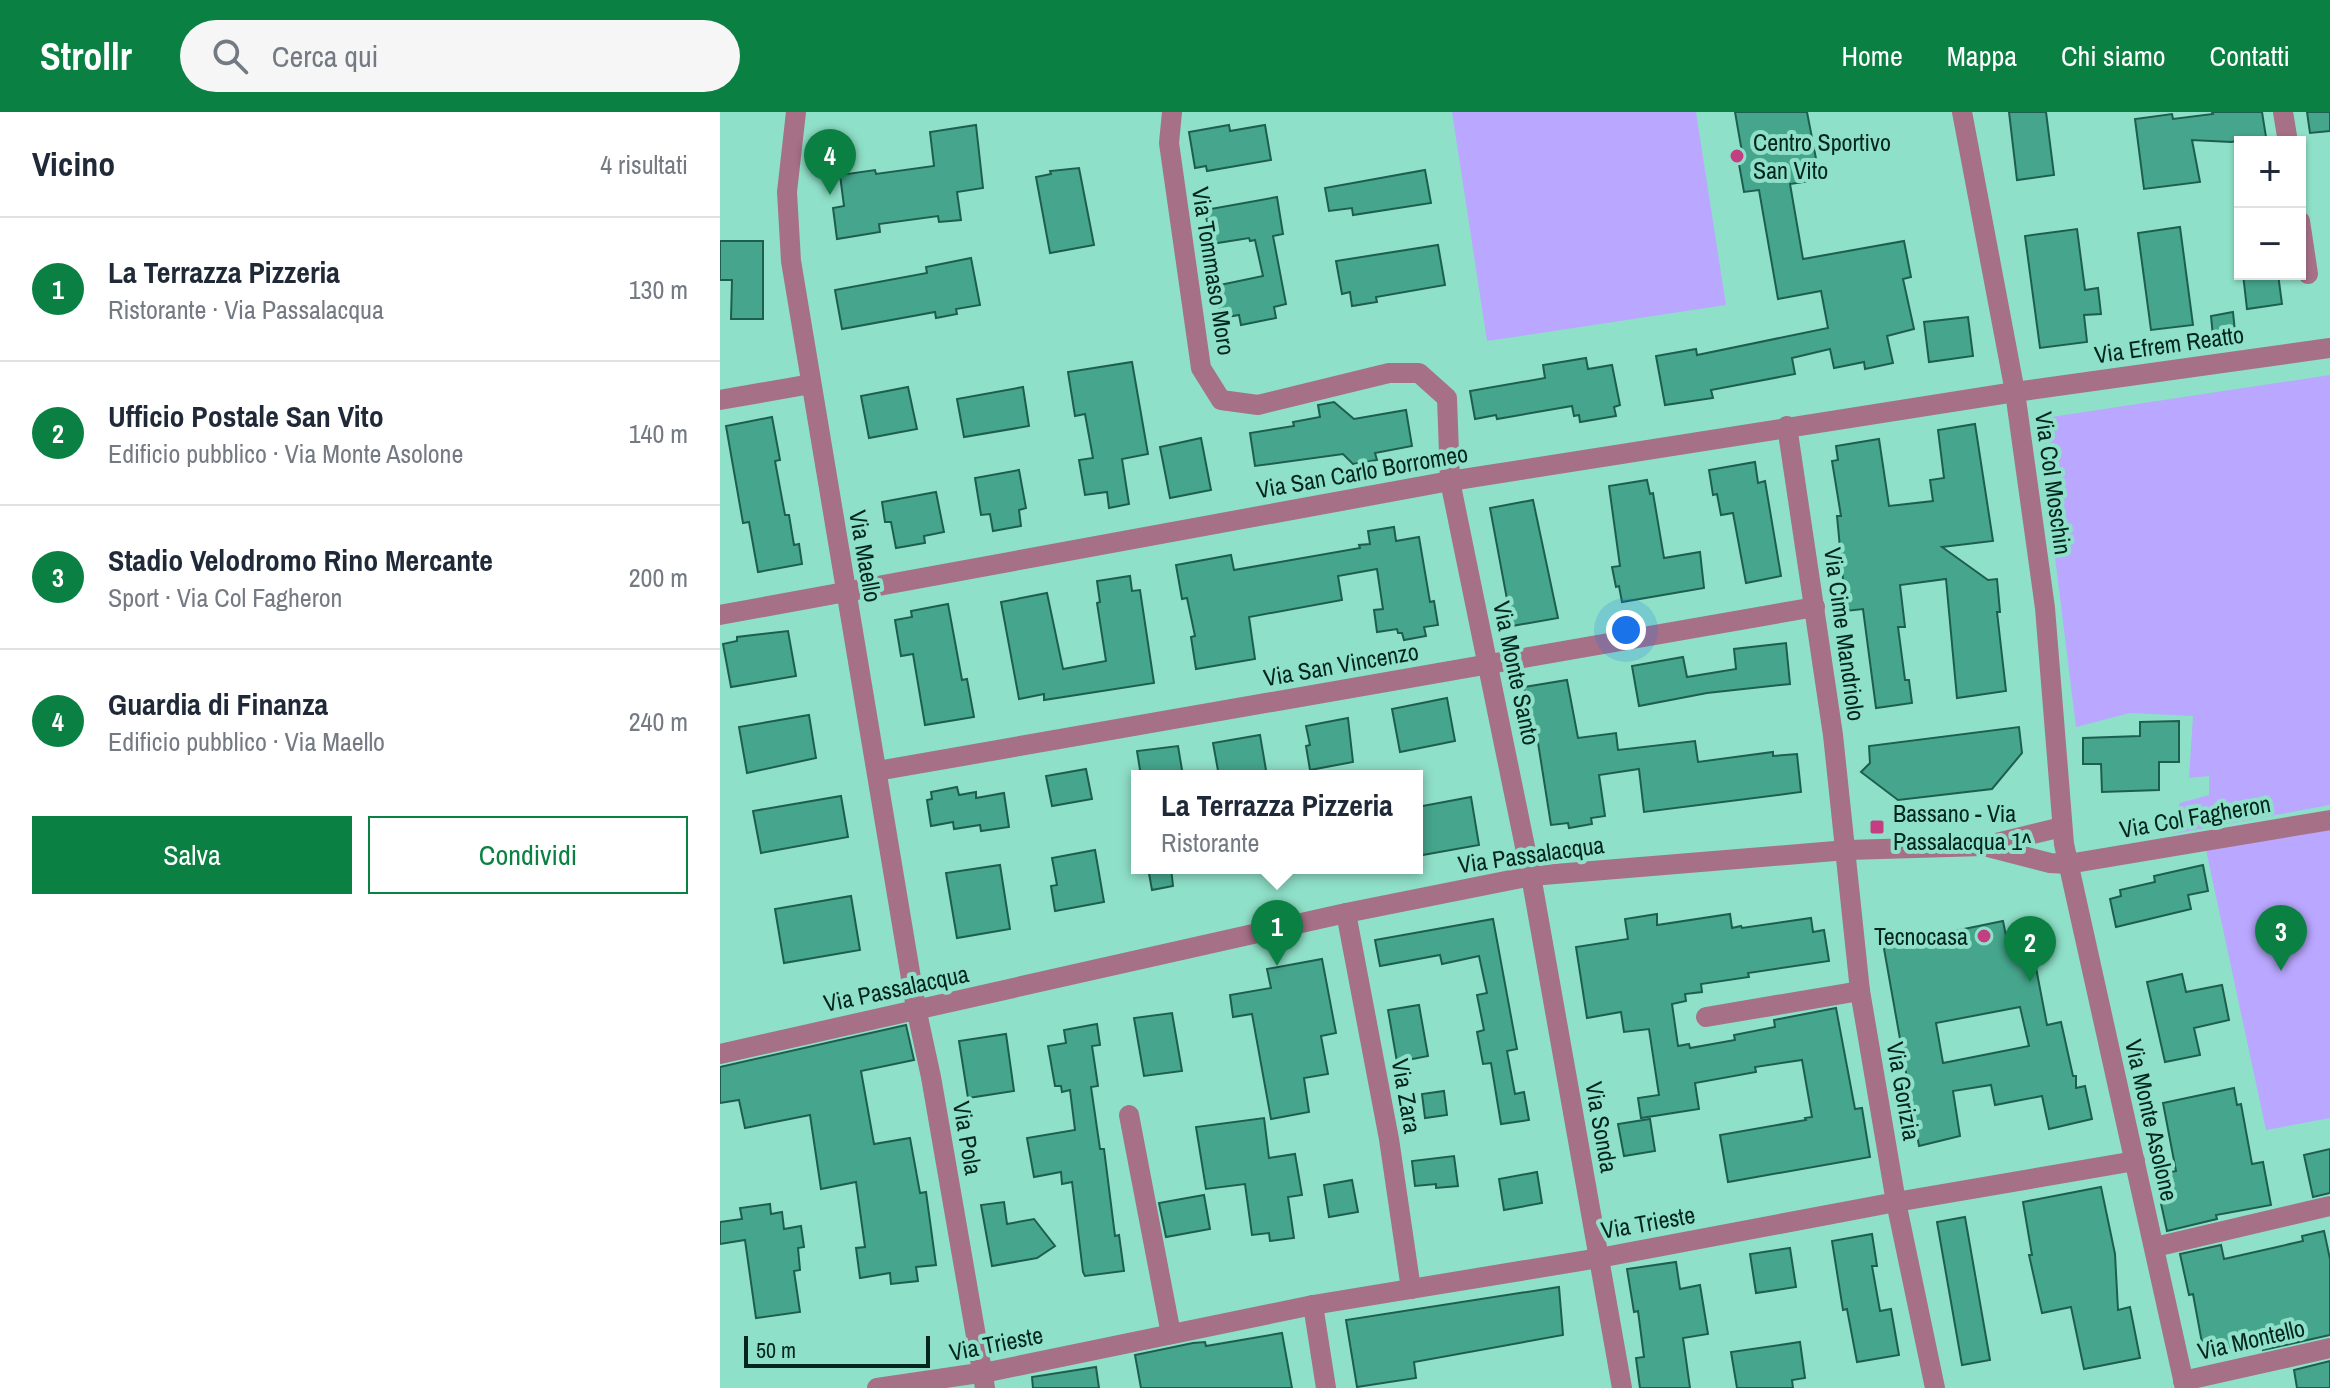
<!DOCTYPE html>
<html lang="it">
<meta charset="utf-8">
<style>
:root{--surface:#fff;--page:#f6f6f7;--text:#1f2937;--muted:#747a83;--line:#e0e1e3;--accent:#0b8043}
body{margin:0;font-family:"Archivo Narrow",sans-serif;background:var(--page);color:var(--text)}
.controls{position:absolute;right:24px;top:24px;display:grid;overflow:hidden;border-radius:0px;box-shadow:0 2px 6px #0004}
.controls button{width:72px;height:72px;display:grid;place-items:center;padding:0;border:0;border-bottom:2px solid var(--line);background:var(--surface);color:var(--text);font:40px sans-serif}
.scale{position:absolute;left:24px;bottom:20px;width:186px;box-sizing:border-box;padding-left:8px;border:4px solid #02261d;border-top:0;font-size:22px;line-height:28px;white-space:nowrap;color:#02261d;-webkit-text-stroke:6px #8fe0c8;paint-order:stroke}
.you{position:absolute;left:906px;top:518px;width:28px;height:28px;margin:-20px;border:6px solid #fff;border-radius:50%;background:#1a73e8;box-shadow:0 0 0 12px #1a73e833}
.badge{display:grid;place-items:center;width:52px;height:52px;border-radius:50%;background:var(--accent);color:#fff;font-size:26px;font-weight:700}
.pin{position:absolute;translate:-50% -66px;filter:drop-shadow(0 2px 4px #0008)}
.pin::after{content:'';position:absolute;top:42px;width:28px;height:24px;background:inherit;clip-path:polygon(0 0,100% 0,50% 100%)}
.popup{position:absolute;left:411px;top:658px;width:292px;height:104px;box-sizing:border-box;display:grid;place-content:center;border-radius:0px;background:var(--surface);filter:drop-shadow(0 2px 6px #0005);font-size:26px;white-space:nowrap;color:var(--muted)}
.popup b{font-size:30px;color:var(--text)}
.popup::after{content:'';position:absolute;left:50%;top:100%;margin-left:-16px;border:16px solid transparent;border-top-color:var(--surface)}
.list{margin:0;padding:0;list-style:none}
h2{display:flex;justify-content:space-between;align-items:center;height:104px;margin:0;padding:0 32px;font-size:34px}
h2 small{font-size:26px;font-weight:400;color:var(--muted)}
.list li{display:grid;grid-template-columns:52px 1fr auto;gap:24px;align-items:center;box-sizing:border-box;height:144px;padding:0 32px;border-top:2px solid var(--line)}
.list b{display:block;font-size:30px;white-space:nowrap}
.list p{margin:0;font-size:26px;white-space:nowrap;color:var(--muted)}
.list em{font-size:26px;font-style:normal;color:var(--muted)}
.actions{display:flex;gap:16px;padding:24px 32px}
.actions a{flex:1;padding:18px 0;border:2px solid var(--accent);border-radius:0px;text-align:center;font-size:28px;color:var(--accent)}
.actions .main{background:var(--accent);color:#fff}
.icon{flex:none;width:44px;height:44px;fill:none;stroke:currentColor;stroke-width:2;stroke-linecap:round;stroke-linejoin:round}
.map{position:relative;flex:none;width:1610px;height:1276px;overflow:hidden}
header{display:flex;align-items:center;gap:48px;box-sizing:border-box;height:112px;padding:0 40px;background:var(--accent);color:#fff}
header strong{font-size:38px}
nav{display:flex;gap:44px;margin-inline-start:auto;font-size:28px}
.search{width:560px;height:72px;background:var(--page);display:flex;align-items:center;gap:20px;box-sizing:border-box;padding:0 28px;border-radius:44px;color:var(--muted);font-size:30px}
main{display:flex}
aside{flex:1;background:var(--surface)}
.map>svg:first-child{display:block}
.green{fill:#baa7ff}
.building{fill:#46a68d;stroke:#1e5e4e;stroke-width:2;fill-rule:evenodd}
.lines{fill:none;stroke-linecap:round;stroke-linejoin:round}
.minor{stroke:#a67087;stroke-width:20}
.poi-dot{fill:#c43f82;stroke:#8fe0c8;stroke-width:3}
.labels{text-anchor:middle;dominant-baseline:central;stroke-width:8;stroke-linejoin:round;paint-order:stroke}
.poi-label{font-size:24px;fill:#02261d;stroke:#8fe0c8;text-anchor:start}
.street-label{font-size:24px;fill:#02261d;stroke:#8fe0c8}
</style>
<header>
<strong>Strollr</strong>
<div class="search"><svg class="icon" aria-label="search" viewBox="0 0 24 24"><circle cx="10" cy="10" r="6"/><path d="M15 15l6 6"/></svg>Cerca qui</div>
<nav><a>Home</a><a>Mappa</a><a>Chi siamo</a><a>Contatti</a></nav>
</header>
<main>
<aside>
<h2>Vicino<small>4 risultati</small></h2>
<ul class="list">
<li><span class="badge">1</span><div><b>La Terrazza Pizzeria</b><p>Ristorante · Via Passalacqua</p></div><em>130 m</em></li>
<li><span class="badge">2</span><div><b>Ufficio Postale San Vito</b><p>Edificio pubblico · Via Monte Asolone</p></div><em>140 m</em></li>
<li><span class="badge">3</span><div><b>Stadio Velodromo Rino Mercante</b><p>Sport · Via Col Fagheron</p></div><em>200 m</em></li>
<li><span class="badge">4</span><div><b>Guardia di Finanza</b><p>Edificio pubblico · Via Maello</p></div><em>240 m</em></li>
</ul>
<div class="actions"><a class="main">Salva</a><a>Condividi</a></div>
</aside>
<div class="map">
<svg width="1610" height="1276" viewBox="0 0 1610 1276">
<rect width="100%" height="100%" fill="#8fe0c8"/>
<g class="green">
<path d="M732,0H976L1006,193L767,229Z"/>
<path d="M1610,263V693L1452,722L1451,709L1460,691L1489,683V664L1469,666L1473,604L1410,601L1356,615L1318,307Z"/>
<path d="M1610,716V1006L1546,1018L1485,733Z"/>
</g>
<g class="building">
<path d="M1015,0H1087L1098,57H1095L1097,68L1070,72L1083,147L1184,129L1191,165L1183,167L1194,217L1167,224L1173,251L1145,257L1144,250L1114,256L1110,237L1072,246L1075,262L991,278L993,286L945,293L936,244L976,237L977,243L1108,216L1101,179L1058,187L1039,78L1024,80L1017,41L1022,40Z"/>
<path d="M1289,0H1326L1334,63L1297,68Z"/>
<path d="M1492,0H1542L1546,25L1511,30L1472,28L1480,70L1424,77L1415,7L1452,2L1453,7L1493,2Z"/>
<path d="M1587,0H1610V19L1590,21Z"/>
<path d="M256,13L263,76L237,80L241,108L219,110L218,104L159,112L160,120L117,127L113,96L124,94L120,63L155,58L156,62L214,54L210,20Z"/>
<path d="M509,13L510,19L545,13L551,48L487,59L486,54L475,56L469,20Z"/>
<path d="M359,56L374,133L330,141L316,65L331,62L330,59Z"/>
<path d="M705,58L711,91L633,103L632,96L609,99L605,76Z"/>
<path d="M557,85L563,122L553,124L566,192L554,195L556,206L521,213L519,203L501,206L495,174L543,164L535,128L530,129L529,126L491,132L485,98Z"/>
<path d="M1460,115L1473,213L1431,218L1418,121Z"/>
<path d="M1357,117L1365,178L1378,176L1381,202L1364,203L1367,230L1320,236L1305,124Z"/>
<path d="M0,129H43V207H11L12,168H0Z"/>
<path d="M718,133L725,173L656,185L657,190L632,194L630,180L622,182L616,149Z"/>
<path d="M251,146L260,193L236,197L237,202L216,206L215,200L122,217L115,178L207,161L206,155Z"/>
<path d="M1523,162H1558L1562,192L1527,197Z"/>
<path d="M1513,200L1515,220L1493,224L1491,204Z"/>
<path d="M1248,205L1253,244L1209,250L1204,210Z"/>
<path d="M866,246L868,257L892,253L900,293L894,295L896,304L860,310L859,303L854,304L852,294L777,307L776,303L755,307L750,279L825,266L823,253Z"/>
<path d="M412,250L428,342L402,347L409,392L389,396L387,380L365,383L359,348L373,346L365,302L355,304L348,260Z"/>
<path d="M188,275L197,317L149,326L141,284Z"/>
<path d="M303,275L309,314L244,325L237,287Z"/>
<path d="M614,290L634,307L686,298L692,334L655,341L657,348L633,352L623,342L535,354L530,321L574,314L573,310L600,305L598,293Z"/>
<path d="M52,305L60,348L55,349L65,403H69L74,433L79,432L82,452L38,460L29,410L23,411L6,314Z"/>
<path d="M1255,312L1273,429L1222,435L1268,468L1277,467L1280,500H1277L1286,579L1237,586L1226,467L1180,473L1185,515H1178L1185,568H1189L1192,591L1156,596L1143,497L1126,499L1117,404H1121L1112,349L1118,348L1116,334L1159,327L1169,394L1213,389L1210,368L1224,366L1218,318Z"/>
<path d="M481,326L491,378L450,386L440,335Z"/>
<path d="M1035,350L1038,371L1045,369L1061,464L1026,471L1013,401L1001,403L997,382L993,383L989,358Z"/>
<path d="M299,358L306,396L299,398L301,414L273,419L270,402L261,403L255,366Z"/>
<path d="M927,368L930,382L933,381L944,446L980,440L984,476L902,490L899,474L896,475L892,455L900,454L889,374Z"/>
<path d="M216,380L224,420L204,424L205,431L176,436L171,410H165L162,390Z"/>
<path d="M813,388L838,506L792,514L770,396Z"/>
<path d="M674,415L676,429L699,425L710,490L714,489L718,513L704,515L706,524L684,528L682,521H678L677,517L657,520L654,498L663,497L657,457L618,464L622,488L529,505L535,547L476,557L471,525L475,524L467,486L462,487L456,453L511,443L514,458L640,436L639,433L650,432L648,419Z"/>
<path d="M410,464L412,479L420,478L434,571L324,588V582L299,587L281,490L327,481L343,557L386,549L377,491L380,490L377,469Z"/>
<path d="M228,492L242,568L247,567L254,605L205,613L193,542L181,544L175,508L192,505L191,499Z"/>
<path d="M68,519L76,564L11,575L3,532L17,529V525Z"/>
<path d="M1066,531L1070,572L987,581L919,594L912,554L963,545L967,565L1016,557L1014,537Z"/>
<path d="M847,568L858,626L896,621L898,638L975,629L978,650L1053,640V644L1077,642L1081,680L924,700L919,657L879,663L885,704L871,706L872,712L849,716L848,711L831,713L816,618L812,619L804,575Z"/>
<path d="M727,586L735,629L680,640L672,597Z"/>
<path d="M89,603L96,646L27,661L19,615Z"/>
<path d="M628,606L633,650L590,658L586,634L590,633L586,614Z"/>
<path d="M1459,609V650H1439V678L1382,680L1381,652H1363V626L1420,624V610Z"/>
<path d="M1299,615L1302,641L1272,677L1178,688L1141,660L1150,651L1149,634Z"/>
<path d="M540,623L547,664H499L493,631Z"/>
<path d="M458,634L463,664H421L417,639Z"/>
<path d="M366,657L372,687L332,694L326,664Z"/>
<path d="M237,675L239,683L256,680V686L284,681L289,715L261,719L260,713L234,717L233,710L211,714L207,688L212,687L211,680Z"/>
<path d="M121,684L128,725L41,741L33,699Z"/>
<path d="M751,685L759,733L697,744V695Z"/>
<path d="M375,738L384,790L335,799L331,774L337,773L332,746Z"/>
<path d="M280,753L290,817L237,826L226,761Z"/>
<path d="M1483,753L1488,779L1468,783L1471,797L1396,815L1390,787L1401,784L1400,778L1435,770L1434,764Z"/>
<path d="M428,756H451L453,774L432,778Z"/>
<path d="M131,784L140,838L64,851L55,797Z"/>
<path d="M937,802V813L1010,802L1012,816L1021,814L1022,816L1091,806L1093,820L1104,818L1109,849L1028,861L1029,865L981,872L982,880L965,882L966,889L952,892L958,934L969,932L970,936L1015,928L1014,923L1055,915L1054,908L1116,896L1135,997L1142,996L1150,1045L1008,1070L1000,1023L1086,1008L1085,1006L1092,1005L1082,948L1035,955L1036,960L975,971L979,997L921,1006L918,986L939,983L929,917L904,920L901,900L867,906L856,835L908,827L905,807Z"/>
<path d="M773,807L797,937L787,939L795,982L804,980L809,1008L781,1012L771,951L763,952L757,920L764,918L757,883L767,881L759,844L722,852L720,843L660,854L655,828Z"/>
<path d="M1283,809L1289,839L1312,835L1327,913L1341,910L1353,964H1356V976L1365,974L1372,1007L1329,1017L1322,984L1275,993L1271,973L1233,979L1240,1024L1199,1034L1163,831L1196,825L1198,835L1236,829L1234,819ZM1300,895L1309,934L1223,951L1216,911Z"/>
<path d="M602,847L616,921L601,924L608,962L584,966L589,1000L551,1007L532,902L513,905L510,883L551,876L547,857Z"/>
<path d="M1462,862L1466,880L1502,873L1509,908L1474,916L1480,943L1445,950L1427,870Z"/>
<path d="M699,893L708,944L677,950L668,898Z"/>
<path d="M452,901L462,959L424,964L414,906Z"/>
<path d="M377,912L380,933L372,934L378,974L371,975L380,1037H384L395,1124L399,1123L404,1159L365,1164L363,1160L352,1070L342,1072L341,1060L314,1065L307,1026L355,1018L350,978L342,980L341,974H335L328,934L346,931L344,918Z"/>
<path d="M186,913L194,948L141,959L154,1032L190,1026L200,1081L206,1080L216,1153L196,1155L198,1169L171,1172L170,1161L140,1166L136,1136L145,1135L136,1070L101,1077L90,1003L25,1016L19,988L0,991V955Z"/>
<path d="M286,922L294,979L248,986L239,929Z"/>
<path d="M1514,976L1517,993L1521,992L1532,1052L1543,1050L1551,1093L1496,1103L1497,1107L1447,1119L1435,1064L1456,1059L1443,991Z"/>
<path d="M724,979L727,1003L705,1006L702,982Z"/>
<path d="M544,1006L549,1046L575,1042L582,1083L568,1085L574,1126L550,1129L549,1121L532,1123L525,1072L486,1077L476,1015Z"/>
<path d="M930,1007L935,1039L904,1044L898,1012Z"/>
<path d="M1610,1037V1081L1593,1085L1584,1043Z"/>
<path d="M734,1044L738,1074L716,1076V1072L695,1074L692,1049Z"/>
<path d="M817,1060L822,1091L784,1098L779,1067Z"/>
<path d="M632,1068L638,1100L609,1105L604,1073Z"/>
<path d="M1381,1075L1395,1142L1398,1198L1410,1195L1420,1246L1364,1257L1351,1195L1322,1201L1309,1143H1312L1303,1090Z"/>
<path d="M484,1083L490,1117L446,1125L439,1091Z"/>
<path d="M284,1090L287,1112L314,1107L335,1134L317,1146L272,1154L261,1093Z"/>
<path d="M50,1092L51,1102L62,1100L64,1117L81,1114L84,1135L78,1136L80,1158L74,1159L80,1200L36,1206L25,1128L0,1132V1110L22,1107L20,1096Z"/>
<path d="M1245,1105L1270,1248L1242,1253L1217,1110Z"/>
<path d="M1604,1119L1610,1147V1223L1543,1238V1233L1485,1247L1473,1182L1469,1183L1460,1142L1501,1133L1504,1147L1583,1129L1582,1124Z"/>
<path d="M1152,1122L1157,1154H1152L1160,1199L1171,1197L1179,1243L1137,1250L1127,1197L1123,1198L1112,1129Z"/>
<path d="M1070,1136L1076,1175L1036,1181L1030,1142Z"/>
<path d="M956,1150L960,1177L980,1173L988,1222L963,1226L970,1276H920L916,1246L924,1245L918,1199L914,1200L907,1157Z"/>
<path d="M839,1175L843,1223L694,1250L696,1266L637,1275L626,1208Z"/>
<path d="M562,1221L572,1276H421L415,1243L473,1231L485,1230L486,1234Z"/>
<path d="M1080,1230L1085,1266L1072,1268L1073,1276H1017L1011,1240Z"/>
<path d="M1610,1249V1276H1577L1574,1258Z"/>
<path d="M376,1255L379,1276H313L312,1265Z"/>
</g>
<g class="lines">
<g class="minor">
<path d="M76,0L67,80L71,149L196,896L211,965L265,1276"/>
<path d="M452,0L449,31L481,256L501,288L538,293L669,261H699L727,286L730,369L811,764L902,1276"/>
<path d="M1242,0L1295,280L1325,496L1344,732L1465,1276"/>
<path d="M1563,0L1568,30"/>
<path d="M1580,109L1588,162"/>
<path d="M0,288L91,272"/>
<path d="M1067,314L1113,623L1140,879L1176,1090L1215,1276"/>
<path d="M0,503L730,369L1295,280L1610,236"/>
<path d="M157,659L1095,495"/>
<path d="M1268,735L1330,751L1348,752L1610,708"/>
<path d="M626,801L669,1027L691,1177"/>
<path d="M986,905L1140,879"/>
<path d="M0,942L626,801L811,764L1127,738L1264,734L1342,715"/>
<path d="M409,1003L451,1222"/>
<path d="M1435,1135L1610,1094"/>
<path d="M593,1193L606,1276"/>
<path d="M1463,1269L1610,1236"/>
<path d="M157,1276L273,1259L593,1193L879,1146L1176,1090L1415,1049"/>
</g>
</g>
<g class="poi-dot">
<circle cx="1017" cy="44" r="8"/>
<rect x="1149" y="707" width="16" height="16" rx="4"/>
<circle cx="1264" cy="824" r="8"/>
</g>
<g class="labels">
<g class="poi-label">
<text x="1033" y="30">Centro Sportivo<tspan x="1033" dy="28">San Vito</tspan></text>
<text x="1173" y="701">Bassano - Via<tspan x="1173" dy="28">Passalacqua 1^</tspan></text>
<text x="1248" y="824" text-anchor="end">Tecnocasa</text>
</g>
<g class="street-label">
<text transform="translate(494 159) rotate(81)">Via Tommaso Moro</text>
<text transform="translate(1449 232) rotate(-8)">Via Efrem Reatto</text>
<text transform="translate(642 359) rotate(-10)">Via San Carlo Borromeo</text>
<text transform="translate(1334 371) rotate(82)">Via Col Moschin</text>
<text transform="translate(146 444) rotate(80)">Via Maello</text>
<text transform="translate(1125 522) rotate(82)">Via Cime Mandriolo</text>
<text transform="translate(621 552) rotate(-10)">Via San Vincenzo</text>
<text transform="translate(797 561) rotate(78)">Via Monte Santo</text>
<text transform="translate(1475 704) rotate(-10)">Via Col Fagheron</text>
<text transform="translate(811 742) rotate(-8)">Via Passalacqua</text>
<text transform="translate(176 876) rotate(-12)">Via Passalacqua</text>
<text transform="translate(1184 979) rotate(80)">Via Gorizia</text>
<text transform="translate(687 984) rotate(80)">Via Zara</text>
<text transform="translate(1432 1008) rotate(77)">Via Monte Asolone</text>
<text transform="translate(882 1015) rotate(80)">Via Sonda</text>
<text transform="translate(248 1026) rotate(80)">Via Pola</text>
<text transform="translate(928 1110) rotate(-10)">Via Trieste</text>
<text transform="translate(1531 1227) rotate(-13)">Via Montello</text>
<text transform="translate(276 1231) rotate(-11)">Via Trieste</text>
</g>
</g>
</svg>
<div class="controls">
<button>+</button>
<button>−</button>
</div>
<div class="scale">50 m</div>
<div class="you"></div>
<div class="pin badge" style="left:557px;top:854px">1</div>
<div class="popup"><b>La Terrazza Pizzeria</b>Ristorante</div>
<div class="pin badge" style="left:1310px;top:870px">2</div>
<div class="pin badge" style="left:1561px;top:859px">3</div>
<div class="pin badge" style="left:110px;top:83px">4</div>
</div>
</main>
